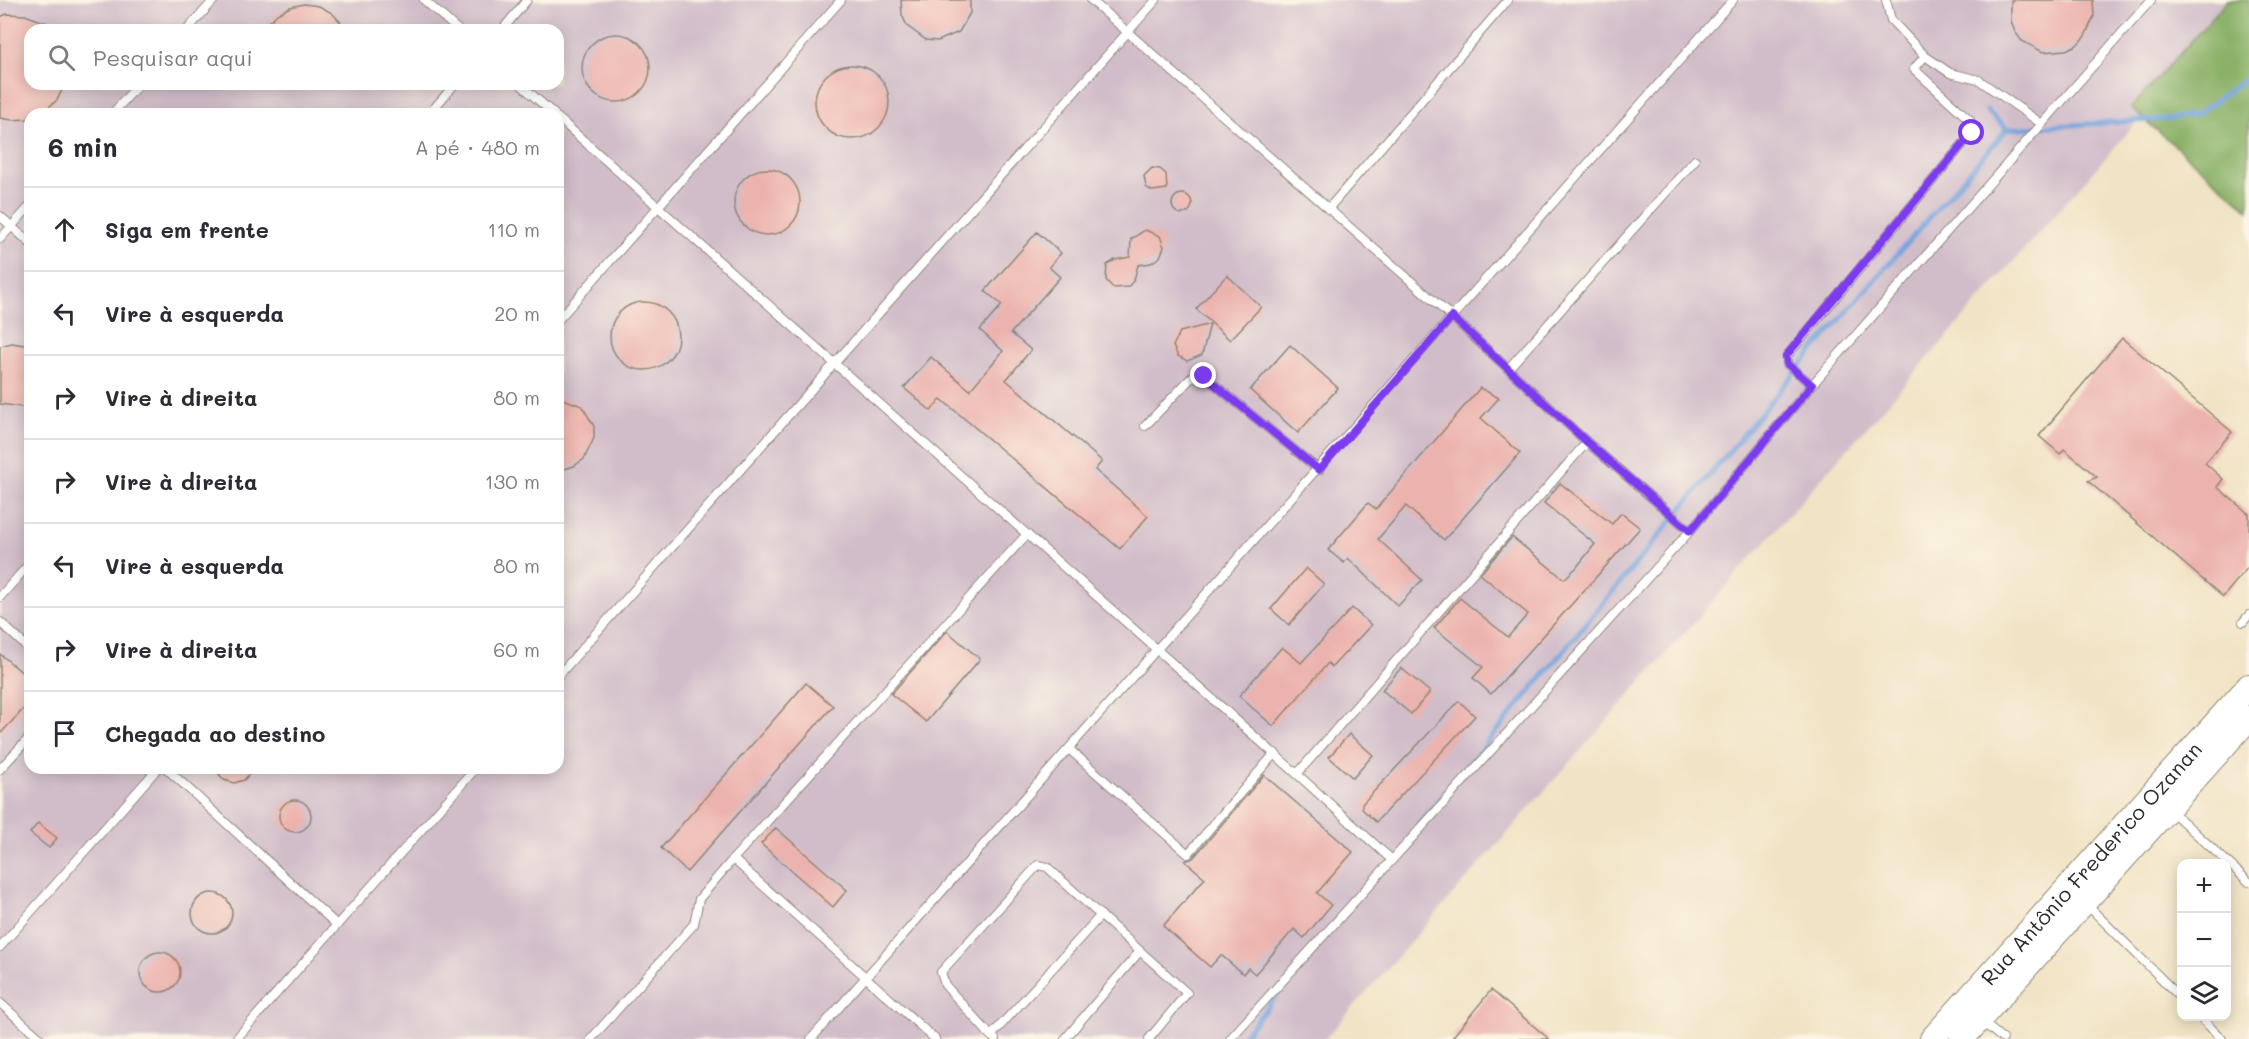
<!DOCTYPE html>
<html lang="pt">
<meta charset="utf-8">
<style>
:root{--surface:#fff;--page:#f2f2f3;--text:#2b2b33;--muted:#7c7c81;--line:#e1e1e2}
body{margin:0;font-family:Mali,sans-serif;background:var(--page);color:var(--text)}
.controls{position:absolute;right:18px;bottom:18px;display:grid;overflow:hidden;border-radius:12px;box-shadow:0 3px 15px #0003}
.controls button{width:54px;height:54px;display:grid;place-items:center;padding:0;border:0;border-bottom:2px solid var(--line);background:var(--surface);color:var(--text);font:30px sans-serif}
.stop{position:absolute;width:18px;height:18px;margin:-14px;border:4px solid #7c3aed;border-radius:50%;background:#fff}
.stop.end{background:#7c3aed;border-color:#fff;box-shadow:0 2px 6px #0008}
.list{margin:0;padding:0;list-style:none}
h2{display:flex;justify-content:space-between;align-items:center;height:78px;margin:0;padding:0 24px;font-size:26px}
h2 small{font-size:20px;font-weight:400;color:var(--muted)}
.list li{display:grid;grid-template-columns:39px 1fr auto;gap:18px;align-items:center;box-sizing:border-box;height:84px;padding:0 24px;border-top:2px solid var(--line)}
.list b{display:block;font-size:22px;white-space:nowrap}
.list em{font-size:20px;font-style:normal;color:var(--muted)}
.icon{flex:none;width:33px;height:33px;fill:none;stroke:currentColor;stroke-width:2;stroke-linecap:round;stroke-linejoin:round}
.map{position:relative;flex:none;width:2249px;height:1039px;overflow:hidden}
.search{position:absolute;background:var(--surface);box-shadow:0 3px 15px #0003;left:24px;top:24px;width:540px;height:66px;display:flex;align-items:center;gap:15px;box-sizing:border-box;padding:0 21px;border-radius:18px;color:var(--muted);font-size:22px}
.panel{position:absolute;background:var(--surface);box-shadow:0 3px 15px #0003;left:24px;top:108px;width:540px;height:666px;border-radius:18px}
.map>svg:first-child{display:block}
.industrial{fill:#d1bdca;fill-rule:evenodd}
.forest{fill:#8ab167;stroke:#5a6e49;stroke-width:1.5}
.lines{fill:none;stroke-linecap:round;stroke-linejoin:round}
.stream{stroke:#75a3de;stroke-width:5}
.building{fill:#ecb3ae}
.service-casing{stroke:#8e8778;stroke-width:10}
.secondary-casing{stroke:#8e8778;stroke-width:26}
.service{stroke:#fff;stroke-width:8}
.secondary{stroke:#fff;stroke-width:24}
.route{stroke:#7c3aed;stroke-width:8}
.labels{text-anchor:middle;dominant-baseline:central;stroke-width:4.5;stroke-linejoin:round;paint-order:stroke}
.street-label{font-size:21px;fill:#2b2b2b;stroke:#fcf5e5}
</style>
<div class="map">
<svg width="2249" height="1039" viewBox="0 0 2249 1039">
<rect width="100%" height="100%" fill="#fcf5e5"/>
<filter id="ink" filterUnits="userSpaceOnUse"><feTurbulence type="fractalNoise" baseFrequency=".0167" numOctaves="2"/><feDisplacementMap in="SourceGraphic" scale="12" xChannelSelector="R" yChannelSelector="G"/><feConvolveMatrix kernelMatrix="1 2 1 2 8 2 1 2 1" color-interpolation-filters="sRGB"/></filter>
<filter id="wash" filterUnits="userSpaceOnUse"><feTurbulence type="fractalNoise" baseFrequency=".008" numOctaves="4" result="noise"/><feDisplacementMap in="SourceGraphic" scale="24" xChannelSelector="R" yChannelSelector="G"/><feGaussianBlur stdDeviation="1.35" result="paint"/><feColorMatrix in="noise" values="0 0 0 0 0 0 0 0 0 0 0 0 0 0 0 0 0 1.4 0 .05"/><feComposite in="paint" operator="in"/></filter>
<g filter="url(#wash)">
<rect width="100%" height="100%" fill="#f1e3c5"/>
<path class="industrial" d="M0,0H2245L1325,1039H0ZM30,30H558V84H30ZM30,114H558V768H30Z"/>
<path class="forest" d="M2228,0H2249V210L2131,108Z"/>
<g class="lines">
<g class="stream">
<path d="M1987,111L2007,129L2168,119L2197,114L2249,77"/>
<path d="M1418,826L1816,347L2007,129"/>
<path d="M1241,1039L1301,966"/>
</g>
</g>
<g id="blocks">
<g class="building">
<path d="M901,0H970V13L959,32L938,41L926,40L907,26L902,15Z"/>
<path d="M2011,0H2093L2094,16L2085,36L2077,45L2066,50L2043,52L2022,41L2015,32L2011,21Z"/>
<path d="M304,4L319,6L332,13L348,30H261L277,14L290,7Z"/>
<path d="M7,14L25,15L63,29L30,30V84H65L57,100L44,111L30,114L29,119L12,120L0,118V17Z"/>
<circle cx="616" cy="68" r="34"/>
<circle cx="852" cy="102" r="37"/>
<path d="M1152,168L1160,169L1166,174L1167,189L1152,191L1146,187L1144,176Z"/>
<circle cx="767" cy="202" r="33"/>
<circle cx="1182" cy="204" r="10"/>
<path d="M1145,230L1160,236L1164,247L1160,257L1151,263L1138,265L1134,280L1128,287L1113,288L1106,280L1107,265L1115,260L1130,257L1131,239Z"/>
<path d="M1037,232L1061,253L1049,267L1060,277L1011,333L1031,350L1006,380L1102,461L1095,470L1148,516L1120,549L941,399L931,411L904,388L931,357L970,390L1003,351L980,330L1002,305L985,291Z"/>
<path d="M1227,275L1261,307L1230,340L1196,309Z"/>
<circle cx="644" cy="336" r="34"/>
<path d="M1210,324L1202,355L1187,361L1178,356L1173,346L1180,332Z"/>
<path d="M2122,338L2232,432L2205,463L2223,479L2217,487L2249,514V566L2223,597L2088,481L2097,477L2064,449L2060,454L2039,436Z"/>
<path d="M12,343L30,346V404L22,407L0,404V346Z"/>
<path d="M1290,345L1338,388L1298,433L1250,390Z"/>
<path d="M1480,388L1499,398L1481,418L1520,453L1444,540L1406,506L1378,539L1422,580L1398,606L1348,558L1344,563L1328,550L1368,503L1376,509Z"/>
<path d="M558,397L582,406L594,426V438L584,459L574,466L558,471Z"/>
<path d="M1560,483L1612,524L1621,513L1640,528L1491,694L1473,678L1483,667L1434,628L1460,598L1508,637L1528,614L1480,574L1512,537L1564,579L1576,568L1595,544L1544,503Z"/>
<path d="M1306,568L1324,584L1289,625L1271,609Z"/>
<path d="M1352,608L1371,625L1332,667L1328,663L1273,726L1239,696L1282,647L1301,663Z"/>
<path d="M947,631L980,659L926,722L891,694Z"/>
<path d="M0,654L30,679V702L0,734Z"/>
<path d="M1401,668L1430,692L1411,714L1382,690Z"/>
<path d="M806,683L833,706L687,872L661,848Z"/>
<path d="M1459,701L1475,716L1376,822L1362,809V804Z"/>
<path d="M1349,734L1373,755L1353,778L1329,757Z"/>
<path d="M214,768H255L244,780L234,783L224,780Z"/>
<path d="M1264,775L1353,852L1317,893L1331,905L1304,938L1294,929L1255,974L1248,968L1243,974L1221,955L1210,967L1163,926L1205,878L1185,861L1193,858Z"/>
<circle cx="295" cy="816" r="16"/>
<path d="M38,823L57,838L49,848L30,833Z"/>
<path d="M776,828L847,890L833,907L761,844Z"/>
<circle cx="212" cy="913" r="20"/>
<circle cx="160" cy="972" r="20"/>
<path d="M1491,990L1549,1039H1451Z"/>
</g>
</g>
</g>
<g filter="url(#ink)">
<use href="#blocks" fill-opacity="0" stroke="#8e8778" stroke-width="1.5"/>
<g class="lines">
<defs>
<g id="service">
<path d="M424,0L458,30"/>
<path d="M1091,0L1452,317L1587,442L1690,531"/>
<path d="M1886,0L1891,20L1925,56L1950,73L1979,80L2042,124"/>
<path d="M187,30L214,0"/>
<path d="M502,30L527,0"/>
<path d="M520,84L554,114"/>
<path d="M112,114L139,84"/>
<path d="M429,114L455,84"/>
<path d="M558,118L1297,774L1587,442"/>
<path d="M1328,209L1508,0"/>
<path d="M0,216L30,243"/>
<path d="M0,239L30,206"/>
<path d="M558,320L841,0"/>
<path d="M1508,369L1695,160"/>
<path d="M1812,385L1787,364V356L1972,133L1970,120L1914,69L1925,56"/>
<path d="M1145,426L1192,377L1204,376L1319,470"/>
<path d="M0,597L30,563"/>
<path d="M0,622L30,650"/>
<path d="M2243,622L2249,615"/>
<path d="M558,676L1156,0"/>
<path d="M1069,749L1188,854L1275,753"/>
<path d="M166,768L337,925"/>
<path d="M0,769L30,737"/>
<path d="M1297,774L1392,860"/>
<path d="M2169,809L2249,882"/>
<path d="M733,859L935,1039"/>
<path d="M2086,904L2182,999"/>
<path d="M0,947L158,768"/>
<path d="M1140,951L1187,993L1149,1039"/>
<path d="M0,1003L41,1039"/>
<path d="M2199,1016L2222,1039"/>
<path d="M1981,1021L2003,1039"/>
<path d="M991,1036L945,985L941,972L1038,865L1047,867L1140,951L1065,1039"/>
<path d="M236,1039L476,768"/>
<path d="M591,1039L694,924L699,899L733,859L1027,534"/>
<path d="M811,1039L1733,0"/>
<path d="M995,1039L991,1036L1101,915"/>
<path d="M1230,1039L1690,531L1812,385L2151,0"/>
</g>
<g id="secondary">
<path id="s1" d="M1932,1039L2249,686"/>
<path d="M1962,1039L2249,718"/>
</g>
</defs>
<use href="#service" class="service-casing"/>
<use href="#secondary" class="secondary-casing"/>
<use href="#service" class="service"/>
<use href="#secondary" class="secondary"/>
</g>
</g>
<g class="lines" filter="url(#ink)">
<path class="route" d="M1204,376L1319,470L1452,317L1587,442L1690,531L1812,385L1787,364L1786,356L1972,133"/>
</g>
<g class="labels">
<g class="street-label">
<text stroke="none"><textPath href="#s1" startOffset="237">Rua Antônio Frederico Ozanan</textPath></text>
</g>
</g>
</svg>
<div class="controls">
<button>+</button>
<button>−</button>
<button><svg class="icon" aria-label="layers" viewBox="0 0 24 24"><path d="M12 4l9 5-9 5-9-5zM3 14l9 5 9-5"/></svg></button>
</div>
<div class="stop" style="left:1972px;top:133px"></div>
<div class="stop end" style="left:1204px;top:376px"></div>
<div class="search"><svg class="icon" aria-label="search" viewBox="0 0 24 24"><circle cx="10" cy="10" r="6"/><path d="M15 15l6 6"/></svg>Pesquisar aqui</div>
<section class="panel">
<h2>6 min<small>A pé · 480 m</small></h2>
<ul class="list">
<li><svg class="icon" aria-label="ahead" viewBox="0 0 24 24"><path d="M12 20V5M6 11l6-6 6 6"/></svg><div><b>Siga em frente</b></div><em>110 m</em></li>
<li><svg class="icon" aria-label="left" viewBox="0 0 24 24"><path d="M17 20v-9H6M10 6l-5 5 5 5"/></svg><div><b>Vire à esquerda</b></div><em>20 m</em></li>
<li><svg class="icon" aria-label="right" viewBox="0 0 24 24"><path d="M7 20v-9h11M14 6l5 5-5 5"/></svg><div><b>Vire à direita</b></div><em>80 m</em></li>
<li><svg class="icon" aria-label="right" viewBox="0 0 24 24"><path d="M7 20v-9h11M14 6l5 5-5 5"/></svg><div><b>Vire à direita</b></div><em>130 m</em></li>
<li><svg class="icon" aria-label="left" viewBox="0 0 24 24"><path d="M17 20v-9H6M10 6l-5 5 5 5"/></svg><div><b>Vire à esquerda</b></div><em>80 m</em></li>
<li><svg class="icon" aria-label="right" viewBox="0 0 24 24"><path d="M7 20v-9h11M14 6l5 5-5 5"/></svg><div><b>Vire à direita</b></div><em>60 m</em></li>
<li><svg class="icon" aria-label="arrive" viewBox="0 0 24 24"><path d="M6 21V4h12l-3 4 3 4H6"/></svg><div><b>Chegada ao destino</b></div></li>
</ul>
</section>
</div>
